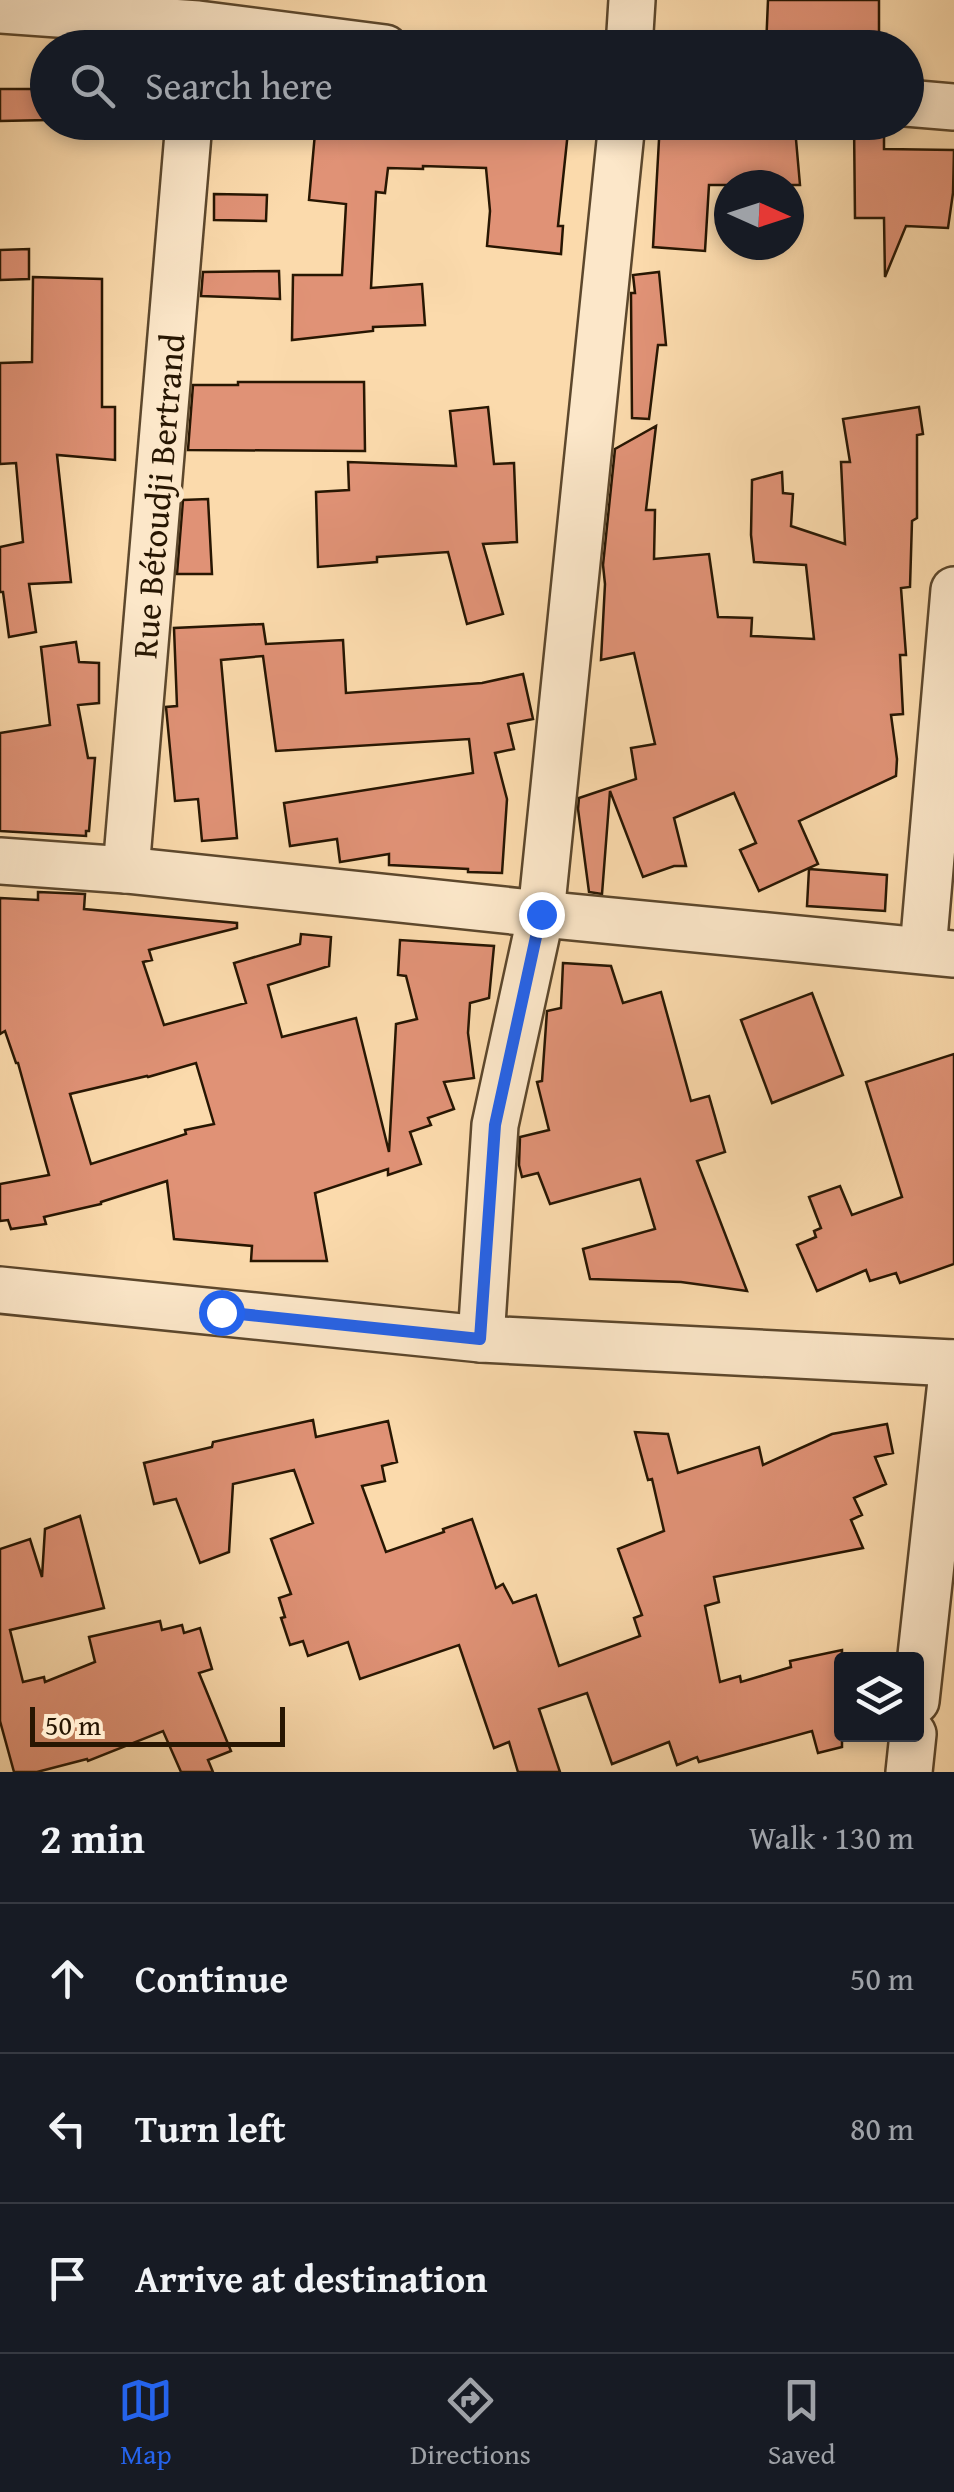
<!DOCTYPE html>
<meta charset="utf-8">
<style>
:root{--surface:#171b24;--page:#242831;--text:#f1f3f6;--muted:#9ea1a6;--line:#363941;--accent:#2563eb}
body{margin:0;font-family:"Gentium Book Plus",serif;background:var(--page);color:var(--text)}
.controls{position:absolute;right:30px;bottom:30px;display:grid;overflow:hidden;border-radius:10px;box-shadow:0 5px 15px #0003}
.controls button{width:90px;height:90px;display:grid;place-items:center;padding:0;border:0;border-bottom:2px solid var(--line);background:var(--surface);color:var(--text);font:50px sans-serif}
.compass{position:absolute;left:714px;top:170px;width:90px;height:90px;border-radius:50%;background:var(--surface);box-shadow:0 5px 15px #0003;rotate:93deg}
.scale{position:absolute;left:30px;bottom:25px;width:255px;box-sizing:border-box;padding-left:10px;border:5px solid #271602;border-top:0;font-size:28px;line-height:35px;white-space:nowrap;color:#271602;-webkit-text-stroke:8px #fce7c9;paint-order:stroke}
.stop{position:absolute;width:30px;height:30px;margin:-22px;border:8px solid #2563eb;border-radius:50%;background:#fff}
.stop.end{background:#2563eb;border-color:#fff;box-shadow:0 2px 10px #0008}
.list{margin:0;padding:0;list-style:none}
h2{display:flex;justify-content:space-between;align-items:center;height:130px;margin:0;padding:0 40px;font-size:42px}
h2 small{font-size:32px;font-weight:400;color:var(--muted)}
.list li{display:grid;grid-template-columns:65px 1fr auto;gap:30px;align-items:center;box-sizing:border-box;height:150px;padding:0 40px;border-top:2px solid var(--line)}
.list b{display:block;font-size:38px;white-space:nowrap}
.list em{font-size:32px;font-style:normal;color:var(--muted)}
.icon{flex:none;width:55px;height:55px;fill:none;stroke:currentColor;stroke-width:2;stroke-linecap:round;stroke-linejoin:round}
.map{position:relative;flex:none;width:954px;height:1772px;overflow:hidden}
.search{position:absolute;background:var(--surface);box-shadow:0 5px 15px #0003;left:30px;right:30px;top:30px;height:110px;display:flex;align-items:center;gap:25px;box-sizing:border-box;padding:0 35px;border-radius:55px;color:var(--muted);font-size:38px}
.sheet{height:580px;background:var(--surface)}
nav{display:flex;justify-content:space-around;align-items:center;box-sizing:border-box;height:140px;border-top:2px solid var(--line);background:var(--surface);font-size:28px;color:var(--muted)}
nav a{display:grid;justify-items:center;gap:5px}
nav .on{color:var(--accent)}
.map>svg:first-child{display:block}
.building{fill:#e09276;stroke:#271602;stroke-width:2.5;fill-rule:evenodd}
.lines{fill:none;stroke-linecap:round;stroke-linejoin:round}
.minor-casing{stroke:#5c472c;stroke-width:50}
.minor{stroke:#fce7c9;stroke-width:45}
.route{stroke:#2563eb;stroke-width:12}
.labels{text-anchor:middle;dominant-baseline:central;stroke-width:10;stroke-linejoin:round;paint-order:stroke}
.street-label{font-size:35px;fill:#271602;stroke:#fce7c9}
</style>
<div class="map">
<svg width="954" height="1772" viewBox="0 0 954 1772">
<rect width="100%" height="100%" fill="#fbdaac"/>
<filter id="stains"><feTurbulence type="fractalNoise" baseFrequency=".002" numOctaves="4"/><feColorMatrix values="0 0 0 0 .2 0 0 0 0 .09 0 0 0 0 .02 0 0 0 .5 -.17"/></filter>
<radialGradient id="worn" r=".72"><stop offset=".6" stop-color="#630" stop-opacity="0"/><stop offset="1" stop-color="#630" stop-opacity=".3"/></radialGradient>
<g class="building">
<path d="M768,0H879V39L797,43V48H766Z"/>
<path d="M0,89H48V120L0,121Z"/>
<path d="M316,122H388V127L446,129L447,122H569L558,226H563L561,254L487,246L490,211L486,168L423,166V169L388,168L385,193L376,192L371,288L422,284L425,325L373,327V331L292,340L293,275H342L346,204L309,200Z"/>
<path d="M660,122H713L712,135L795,128L800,185H709L705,251L653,247Z"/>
<path d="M854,122H884V149L954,150L953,193L948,228L906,226L885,277L884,218H855Z"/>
<path d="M214,194L267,195L266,221L214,220Z"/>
<path d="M29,249V279L0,280V250Z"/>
<path d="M279,271L280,299L201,296L203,272Z"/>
<path d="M659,272L666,345H658L649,419L632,418L631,296V293H635L633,275Z"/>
<path d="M33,277L102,279V407H115V460L57,455L71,582L29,584L36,632L9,637L3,592H0V547L23,542L16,463L0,464V363L32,362Z"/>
<path d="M238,382H364L365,451L188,450L193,385H238Z"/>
<path d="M488,407L494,464L514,463L517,542L483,544L503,614L467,624L448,552L377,557V562L318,567L316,492L349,490L348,462L456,466L450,411Z"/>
<path d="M919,407L923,434L917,435V518L912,521L910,587L901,588L906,655H900L903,714L891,715L897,759L896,776L799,821L818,864L759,891L740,850L756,843L734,793L674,818L686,866H674L643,877L610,791L602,894L589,892L578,809L579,798L636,779L631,748L655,744L634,653L601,660L605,584L603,565L615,449L656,426L646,510H655L654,559L709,554L718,617L752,618L751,636L814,639L806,565L754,562L751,535L752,480L782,472L783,493L793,494L791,526L845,544L841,462H850L843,419Z"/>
<path d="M208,499L212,574H177L183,500Z"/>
<path d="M263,624L266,644L343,640L346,693L482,683L523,674L533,719L508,724L514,749L495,753L507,799L502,873L468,872V869L389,865V854L340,862L337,839L290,846L284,803L473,773L469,739L276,751L263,656L221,660L237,838L202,841L198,799L175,801L166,707L177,706L174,628Z"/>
<path d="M76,642L79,662L99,663V703L78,705L88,758H95L89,831H86V836L0,831V733L50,725L41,647Z"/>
<path d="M809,869L887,875L885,911L807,906Z"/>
<path d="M38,892L85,894L84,909L237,923V928L149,950L152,960L143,962L164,1025L246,1003L234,963L300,944L301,934L331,937L329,966L268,985L282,1037L356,1018L389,1152L396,1024L417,1019L406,976L398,975L400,940L494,946L489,998L470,1003L468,1033L474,1078L444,1082L454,1109L428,1118L431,1125L410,1132L421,1164L388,1175V1169L315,1193L327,1261H251L252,1246L174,1239L167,1181L101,1202V1204L44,1217L46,1224L11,1229L8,1220L0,1221V1184L49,1175L18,1063H16L5,1031L0,1034V898L38,900ZM196,1063L214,1124L185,1130L186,1134L91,1164L70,1094L147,1076L148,1077Z"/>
<path d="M563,963L611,966L623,1003L661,992L691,1101L709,1096L725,1152L697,1161L747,1291L681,1282L590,1279L583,1249L655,1229L640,1179L550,1204L538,1173L522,1177L519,1165L520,1137L549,1130L537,1082L542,1081L547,1011L561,1008Z"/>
<path d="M812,993L843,1075L772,1103L741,1020Z"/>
<path d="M954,1054V1264L900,1283L896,1273L870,1281L866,1270L817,1291L797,1245L816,1237L814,1231L821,1228L809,1197L840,1186L852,1215L902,1197L866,1082Z"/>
<path d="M313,1420L316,1437L388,1421L397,1462L382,1466L385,1481L362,1486L386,1552L444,1532L443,1529L472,1519L496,1588L503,1584L513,1603L536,1595L559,1666L640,1636L634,1618L642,1615L618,1549L664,1531L652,1479L648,1480L635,1432L668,1434L678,1473L759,1447L763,1465L832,1434L887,1424L893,1453L875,1457L886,1484L854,1498L862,1515L851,1520L863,1548L714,1577L719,1602L705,1606L720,1682L740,1676L741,1682L791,1667L790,1661L842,1650V1747L818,1753L812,1731L699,1762L697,1757L677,1765L669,1742L612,1764L587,1693L539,1709L560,1772H518L509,1742L494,1748L459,1645L360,1679L348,1642L308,1656L303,1641L290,1645L281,1618L285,1617L279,1598L291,1594L271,1539L313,1523L294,1470L233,1484L229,1552L200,1563L176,1499L154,1504L144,1463L212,1447L213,1442Z"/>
<path d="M80,1516L104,1608L10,1630L23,1682L44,1677L45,1682L95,1662L89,1637L160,1621L162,1630L182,1625L184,1633L200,1628L212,1669L199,1673L231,1751L208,1760L213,1772H181L163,1731L88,1761L87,1759L37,1772H14L0,1721V1549L30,1539L42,1577L45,1529Z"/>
</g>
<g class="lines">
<defs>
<g id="minor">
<path d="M0,10L198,24L385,48"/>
<path d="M629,48L632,0"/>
<path d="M906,103L954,107"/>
<path d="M0,861L126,870L541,914L954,954"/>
<path d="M126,870L189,122"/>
<path d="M923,950L954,590"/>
<path d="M0,1290L481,1339L954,1363"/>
<path d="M481,1339L495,1125L541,914L622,122"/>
<path d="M916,1701L953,1363"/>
<path d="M909,1772L913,1734"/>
</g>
</defs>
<use href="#minor" class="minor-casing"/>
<use href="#minor" class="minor"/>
</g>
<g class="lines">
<path class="route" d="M221,1312L480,1339L495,1125L541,914"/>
</g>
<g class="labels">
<g class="street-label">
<text transform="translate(158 496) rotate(-85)">Rue Bétoudji Bertrand</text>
</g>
</g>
<rect width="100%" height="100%" filter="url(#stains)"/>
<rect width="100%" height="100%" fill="url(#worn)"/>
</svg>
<div class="controls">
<button><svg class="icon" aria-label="layers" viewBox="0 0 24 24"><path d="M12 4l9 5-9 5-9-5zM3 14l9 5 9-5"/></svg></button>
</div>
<svg class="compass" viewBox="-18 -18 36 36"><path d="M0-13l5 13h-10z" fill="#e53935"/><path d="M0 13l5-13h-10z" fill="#9ea1a6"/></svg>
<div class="scale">50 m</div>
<div class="stop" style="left:221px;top:1312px"></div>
<div class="stop end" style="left:541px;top:914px"></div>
<div class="search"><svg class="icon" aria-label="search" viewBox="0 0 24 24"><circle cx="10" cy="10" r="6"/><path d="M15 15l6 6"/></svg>Search here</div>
</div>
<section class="sheet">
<h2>2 min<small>Walk · 130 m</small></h2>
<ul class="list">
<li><svg class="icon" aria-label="ahead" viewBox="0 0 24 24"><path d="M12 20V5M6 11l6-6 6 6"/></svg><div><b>Continue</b></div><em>50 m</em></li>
<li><svg class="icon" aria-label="left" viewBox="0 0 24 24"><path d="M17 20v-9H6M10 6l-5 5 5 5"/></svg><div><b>Turn left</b></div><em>80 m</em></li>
<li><svg class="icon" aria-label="arrive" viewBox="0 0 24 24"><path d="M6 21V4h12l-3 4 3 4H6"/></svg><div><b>Arrive at destination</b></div></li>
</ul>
</section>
<nav>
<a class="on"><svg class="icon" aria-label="map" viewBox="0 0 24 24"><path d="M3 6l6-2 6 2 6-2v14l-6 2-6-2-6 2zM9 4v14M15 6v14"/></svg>Map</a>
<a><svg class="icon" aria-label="directions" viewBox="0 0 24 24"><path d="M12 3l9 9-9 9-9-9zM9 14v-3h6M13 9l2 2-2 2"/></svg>Directions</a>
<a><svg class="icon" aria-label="saved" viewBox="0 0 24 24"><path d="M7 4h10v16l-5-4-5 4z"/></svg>Saved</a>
</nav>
